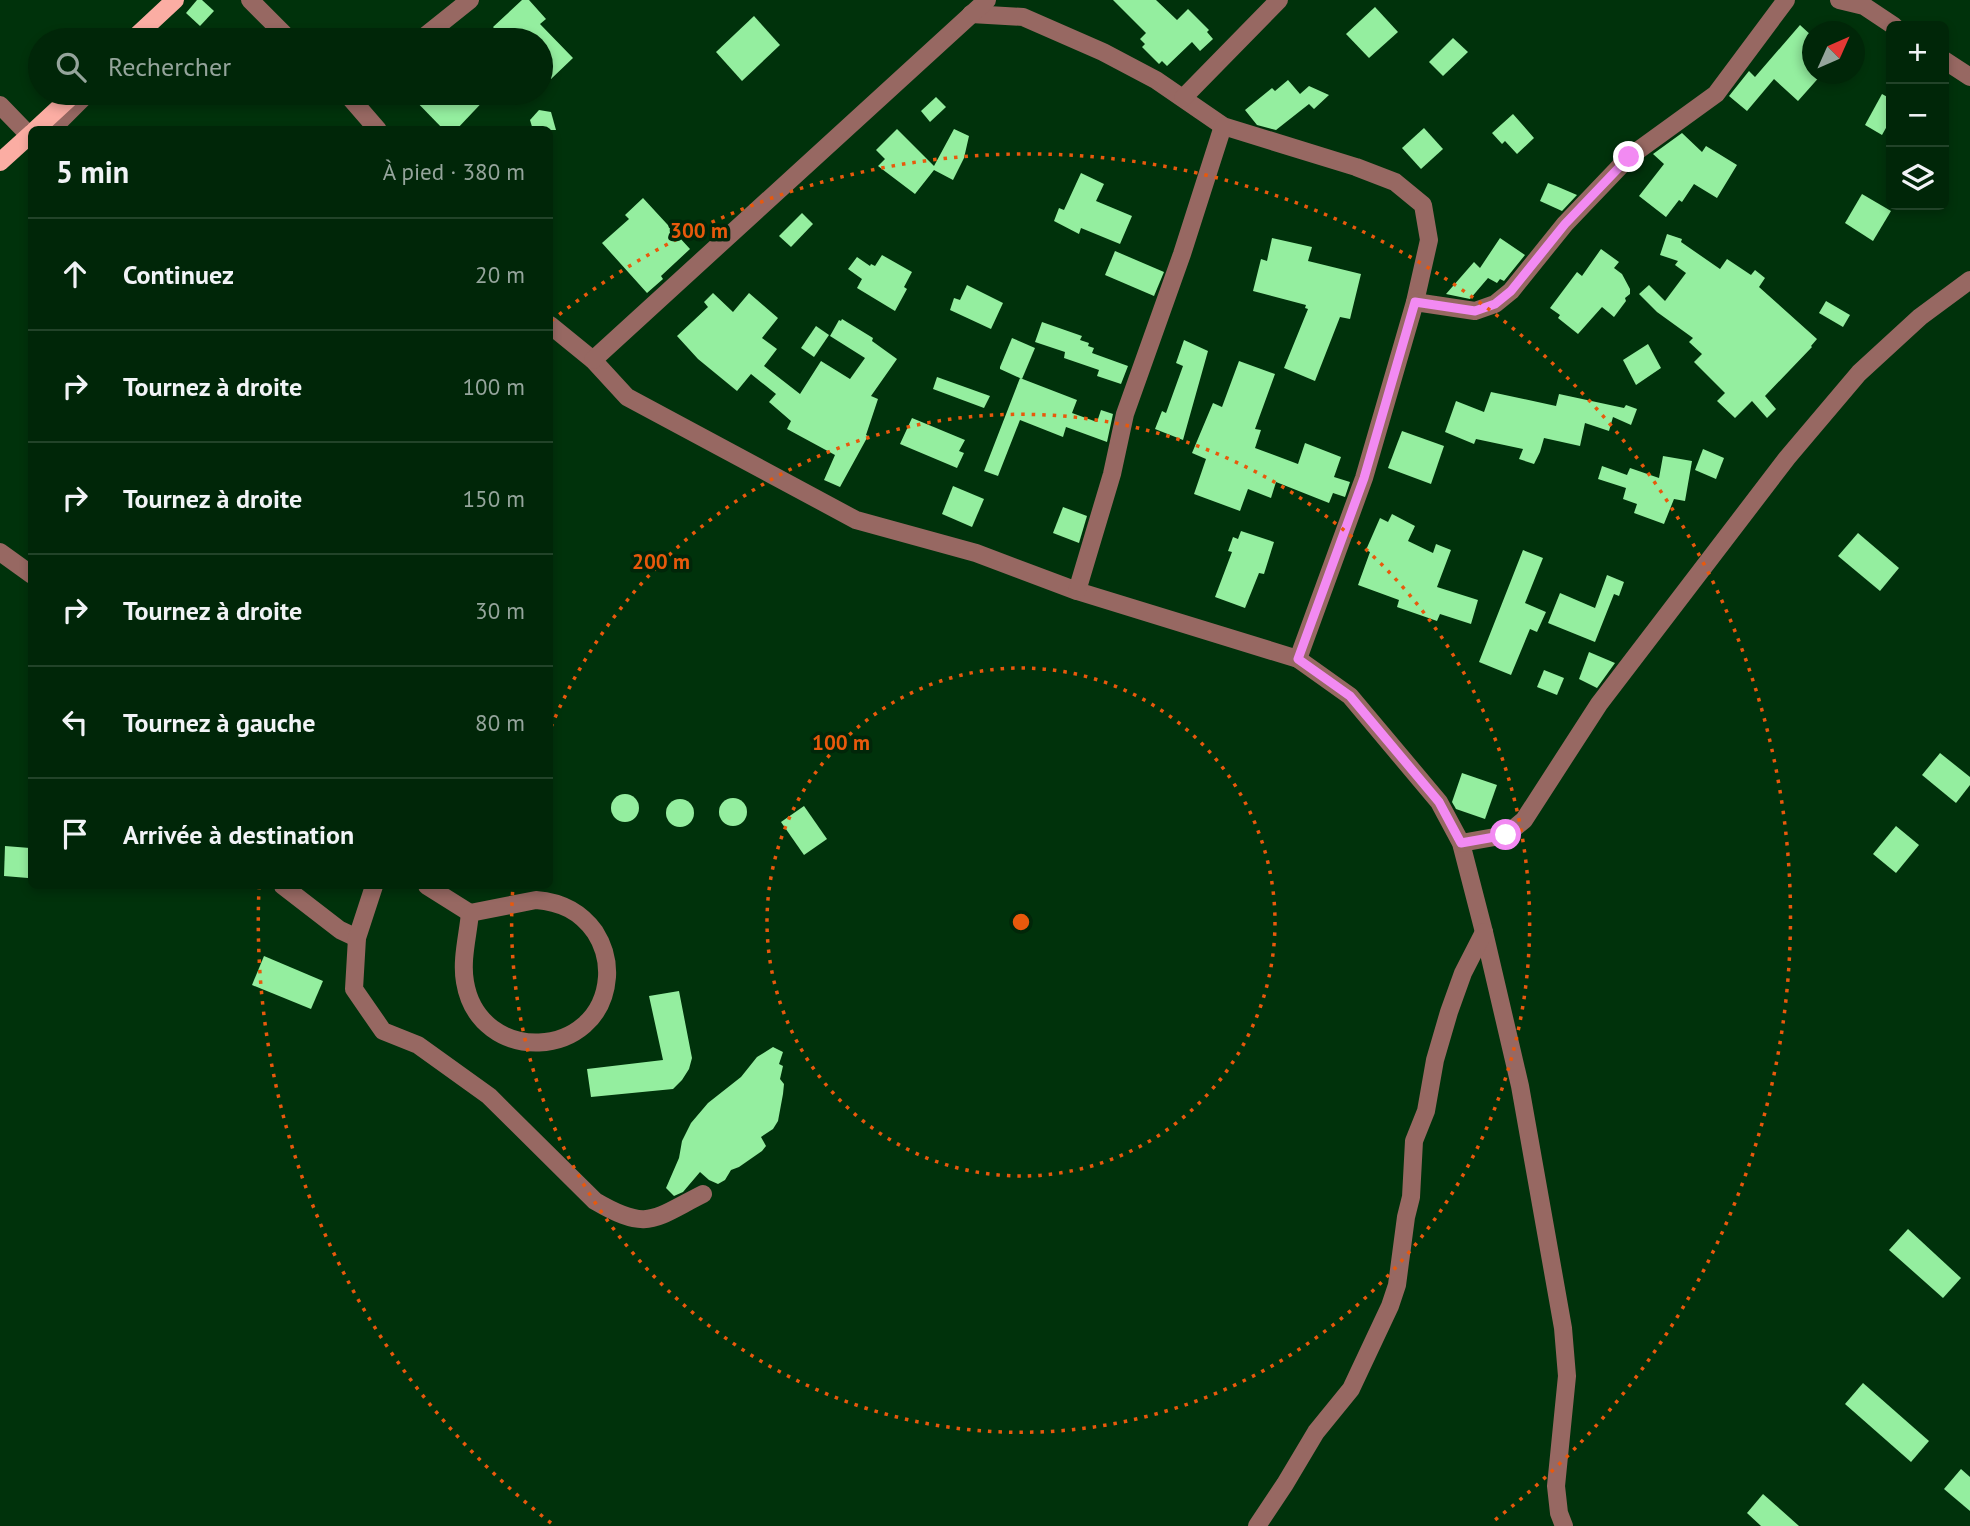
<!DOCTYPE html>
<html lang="fr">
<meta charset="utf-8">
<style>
:root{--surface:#002608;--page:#0e3216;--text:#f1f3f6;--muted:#95a59c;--line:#224329}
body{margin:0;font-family:"PT Sans",sans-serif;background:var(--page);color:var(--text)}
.controls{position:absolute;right:21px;top:21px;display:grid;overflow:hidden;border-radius:10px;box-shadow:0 4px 10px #0003}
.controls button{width:63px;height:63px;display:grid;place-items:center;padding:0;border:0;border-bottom:2px solid var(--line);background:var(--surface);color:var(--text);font:35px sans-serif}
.compass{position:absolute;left:1802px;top:21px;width:63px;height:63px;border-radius:50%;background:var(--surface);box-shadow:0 4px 10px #0003;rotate:45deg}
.stop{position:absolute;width:21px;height:21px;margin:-16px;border:5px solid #f28af2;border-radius:50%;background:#fff}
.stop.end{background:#f28af2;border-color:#fff;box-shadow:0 2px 7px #0008}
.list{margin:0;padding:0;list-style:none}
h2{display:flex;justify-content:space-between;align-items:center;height:91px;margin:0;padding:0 28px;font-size:30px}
h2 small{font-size:23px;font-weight:400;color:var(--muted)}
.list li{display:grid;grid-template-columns:46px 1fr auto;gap:21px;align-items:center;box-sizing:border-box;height:112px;padding:0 28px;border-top:2px solid var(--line)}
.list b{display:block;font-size:26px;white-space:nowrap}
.list em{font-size:23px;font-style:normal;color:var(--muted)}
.icon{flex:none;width:38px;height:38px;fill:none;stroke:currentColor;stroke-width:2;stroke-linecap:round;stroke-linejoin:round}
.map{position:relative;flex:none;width:1970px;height:1526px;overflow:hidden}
.search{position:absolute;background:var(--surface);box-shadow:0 4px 10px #0003;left:28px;top:28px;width:525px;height:77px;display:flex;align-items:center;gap:18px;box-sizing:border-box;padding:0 24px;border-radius:38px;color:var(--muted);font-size:26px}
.panel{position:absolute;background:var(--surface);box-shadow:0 4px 10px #0003;left:28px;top:126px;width:525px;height:763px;border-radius:10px}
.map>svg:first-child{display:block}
.building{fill:#94ee9f}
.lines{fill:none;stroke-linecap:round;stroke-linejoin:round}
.minor{stroke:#976862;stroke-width:18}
.major{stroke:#fbada3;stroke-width:18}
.route{stroke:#f28af2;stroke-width:9}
.ring{fill:none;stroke:#e8590c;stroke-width:3.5;stroke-dasharray:3.5 7}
.centre{fill:#e8590c;stroke:#012609;stroke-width:3.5}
.ring-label{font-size:21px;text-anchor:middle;font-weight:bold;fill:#e8590c;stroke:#012609;stroke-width:7;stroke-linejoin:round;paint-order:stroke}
</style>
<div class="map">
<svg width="1970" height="1526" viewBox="0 0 1970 1526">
<rect width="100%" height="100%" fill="#00320b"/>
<g class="building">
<path d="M197,0H202L214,11L200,26L186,13Z"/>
<path d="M522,0H529L546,19L540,24L573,58L551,79L541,68V40H504L493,27Z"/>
<path d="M1113,0H1156L1177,20L1188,9L1209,30L1207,32L1213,39L1200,51L1192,42L1167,66L1162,61L1159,64L1142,47L1145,44L1140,39L1146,33Z"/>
<path d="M1375,7L1398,32L1369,58L1346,34Z"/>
<path d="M754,16L780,45L742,81L716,52Z"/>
<path d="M1800,25L1812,36V74H1822L1798,101L1774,79L1747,111L1729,96L1749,71L1755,77Z"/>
<path d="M1453,38L1468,52L1443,76L1429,62Z"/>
<path d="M1288,80L1300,94L1309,86L1329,95L1314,109L1309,104L1276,130L1257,125L1245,110L1272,88L1275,91Z"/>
<path d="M408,93H491L456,130H444Z"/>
<path d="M1882,94L1891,99V119L1882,135L1865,125Z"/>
<path d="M936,97L946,107L930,122L921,111Z"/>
<path d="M539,110L551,112L556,130H533L530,120Z"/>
<path d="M1513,114L1534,138L1517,154L1505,141L1502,144L1492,133Z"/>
<path d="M1424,128L1443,149L1421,169L1402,148Z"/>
<path d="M897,129L934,166L954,129L969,136L964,158L953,180L934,170L915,194L878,166L885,159L876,150Z"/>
<path d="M1682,133L1702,152L1706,146L1737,165L1717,198L1694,184L1682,202L1679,200L1666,217L1639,196L1664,164L1653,154Z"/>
<path d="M1081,173L1104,184L1096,201L1132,216L1120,244L1081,228L1079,234L1054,221L1059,208L1064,210Z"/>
<path d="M1548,183L1556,186L1577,195L1562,211L1540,201Z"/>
<path d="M1862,194L1891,211L1873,241L1845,223Z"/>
<path d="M643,198L690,249L661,276L663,279L647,293L602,243L629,219L625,215Z"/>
<path d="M802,213L813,224L791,247L779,236Z"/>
<path d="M1667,234L1682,239L1681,242L1720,269L1727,259L1751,275L1755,270L1765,278L1759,287L1817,339L1811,346L1812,347L1765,396L1776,409L1767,418L1752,401L1735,418L1717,401L1725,393L1694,362L1702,354L1689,342L1693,338L1657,312L1639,294L1649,285L1665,301L1686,273L1675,265L1678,261L1660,255Z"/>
<path d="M1272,238L1312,247L1308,261L1361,274L1350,319L1340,317L1315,381L1284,368L1308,309L1305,308L1306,305L1253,291L1261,259L1267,261Z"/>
<path d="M1500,238L1525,255L1504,281L1500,279L1497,283L1488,278L1470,299L1446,294L1474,262L1480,268Z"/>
<path d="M1601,249L1619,262L1614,268L1622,274L1630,289V294L1625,298L1626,301L1614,317L1602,307L1578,334L1558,318L1560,315L1550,308L1577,272L1582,276Z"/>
<path d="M1115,251L1164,272L1154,296L1105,275Z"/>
<path d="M882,255L912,272L904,287L907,289L895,311L857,288L862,279L848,269L857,257L870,266L871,264L875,266Z"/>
<path d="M967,285L1003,303L991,329L950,310L954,298L960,300Z"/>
<path d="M713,293L733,312L749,293L778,318L762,338L777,349L764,366L800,394L821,361L850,379L865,358L830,336L839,320L841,321L842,319L873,338L872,341L897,359L871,396L878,399L866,435L868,436L840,487L824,480L835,455L787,429L791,421L769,402L776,394L751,374L737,391L698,359L677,336L708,307L704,302Z"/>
<path d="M1826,301L1850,315L1843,327L1819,313Z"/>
<path d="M1042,322L1082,336L1080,340L1089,343L1088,346L1094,348L1092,353L1128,366L1121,384L1097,376L1099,370L1064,358L1065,352L1035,342Z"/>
<path d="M816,326L829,335L814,357L801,348Z"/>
<path d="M1012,338L1035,348L1022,379L1000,369V367Z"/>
<path d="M1184,340L1208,351L1183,440L1155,429L1162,411L1166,413L1183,366L1176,363Z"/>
<path d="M1648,344L1661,368L1636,385L1623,360Z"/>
<path d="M1239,361L1275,374L1255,429L1261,430L1255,448L1298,464L1305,443L1341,457L1334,477L1350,482L1345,497L1333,493L1329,503L1276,482L1271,498L1248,489L1240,511L1194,494L1206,459L1192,453L1213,403L1222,407Z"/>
<path d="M937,377L990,396L984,408L933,389Z"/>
<path d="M1020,378L1077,400L1072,413L1097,422L1101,410L1113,414L1107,442L1066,427L1063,437L1020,420L998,476L984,471Z"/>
<path d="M1491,392L1556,406L1559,394L1624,408L1626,405L1637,409L1631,425L1613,417L1609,431L1585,423L1580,446L1544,438L1540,452L1534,464L1519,459L1523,449L1476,439L1474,444L1445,432L1456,401L1484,412Z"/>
<path d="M912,418L965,440L959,451L964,453L957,468L900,444Z"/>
<path d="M1402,431L1444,446L1431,484L1388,468Z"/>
<path d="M1703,449L1724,458L1716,479L1695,470Z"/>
<path d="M1663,456L1692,461L1685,501L1674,499L1664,524L1634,513L1637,504L1623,499L1626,488L1598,479L1602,466L1627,475L1630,468L1659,478Z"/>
<path d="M953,486L984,499L972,527L942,514Z"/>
<path d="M1063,507L1087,516L1079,543L1053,533Z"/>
<path d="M1392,514L1415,526L1408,541L1433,553L1436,544L1451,550L1437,587L1478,600L1471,624L1440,614L1437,621L1397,607L1399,600L1358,585L1370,552L1366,550L1380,518L1388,522Z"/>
<path d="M1241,531L1274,542L1264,574L1259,573L1245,608L1215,597L1232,552L1228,551L1233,537L1238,539Z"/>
<path d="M1858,533L1899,568L1880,591L1838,556Z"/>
<path d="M1523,550L1543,558L1525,603L1546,612L1537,632L1530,629L1511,675L1479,662Z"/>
<path d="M1607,575L1624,582L1619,596L1614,594L1595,642L1548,623L1560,593L1595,608Z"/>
<path d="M1589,652L1615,663L1597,688L1579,679Z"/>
<path d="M1544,670L1564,678L1557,695L1537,687Z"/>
<path d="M1940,753L1970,777V785L1956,803L1922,775Z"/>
<path d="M1462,773L1497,785L1485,819L1456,809L1452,802Z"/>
<circle cx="625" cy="808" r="14"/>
<circle cx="733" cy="812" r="14"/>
<circle cx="680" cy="813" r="14"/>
<path d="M804,806L827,839L804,855L781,822Z"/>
<path d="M1896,826L1919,845L1896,873L1873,854Z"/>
<path d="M5,846L30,848L28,878L4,876Z"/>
<path d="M264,956L323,981L311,1009L252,985Z"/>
<path d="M679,991L692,1058L689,1069L682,1080L673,1089L591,1097L587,1069L663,1060L649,996Z"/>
<path d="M773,1047L783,1052L779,1064L783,1066L780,1079L784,1084L783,1094L778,1121L773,1129L761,1137L766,1146L762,1151L739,1167L731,1170L725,1180L718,1184L709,1180L700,1172L683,1192L674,1196L666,1188L679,1158L682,1141L691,1123L708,1103L741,1077L757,1057Z"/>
<path d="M1908,1229L1961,1278L1943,1298L1889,1250Z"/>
<path d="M1863,1383L1929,1441L1911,1462L1845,1404Z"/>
<path d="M1961,1469L1970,1477V1511L1944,1489Z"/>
<path d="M1763,1494L1799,1526H1761L1747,1513Z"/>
</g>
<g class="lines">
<g class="minor">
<path d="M250,0L290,40"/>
<path d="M1839,0L1864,6L1894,26"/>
<path d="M971,14L1023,17L1103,52L1156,80L1223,126L1356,167L1395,182L1423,205L1429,240L1415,302L1364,478L1298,659"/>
<path d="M420,40L470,0"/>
<path d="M1944,60L1970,77"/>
<path d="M346,93L378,130"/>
<path d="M1183,98L1279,0"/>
<path d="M0,105L29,135L32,134"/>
<path d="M43,130L57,124L88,93"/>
<path d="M1415,302L1475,311L1495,304L1511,291L1565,224L1629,157L1716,94L1786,0"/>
<path d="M550,325L593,360L627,397L856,520L976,553L1077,591L1298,659L1350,696L1439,802L1461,843L1484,932L1520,1086L1563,1328L1567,1376L1556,1486L1559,1513L1564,1526"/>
<path d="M593,360L987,0"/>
<path d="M0,552L32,575"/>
<path d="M1077,591L1112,474L1125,414L1182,254L1223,126"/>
<path d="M1461,843L1506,835L1524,820L1599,704L1787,458L1859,373L1920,317L1970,280"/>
<path d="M283,886L340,930L357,938"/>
<path d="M374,886L357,938L354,989L383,1031L418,1045L489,1096L595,1201C648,1232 653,1219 703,1194"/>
<path d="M427,886L470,913"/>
<path d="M536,900C561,902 580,911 595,932C604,946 608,960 607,977C601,1061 479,1066 465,982C461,960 468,935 470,913Z"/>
<path d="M1257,1526L1285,1484L1316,1432L1351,1389L1390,1306L1397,1285L1406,1217L1411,1197L1414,1141L1426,1111L1435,1060L1449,1012L1463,973L1484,932"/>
</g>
<g class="major">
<path d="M132,40L175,0"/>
<path d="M35,130L75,93"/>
<path d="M0,162L32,133"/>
</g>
</g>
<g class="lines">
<path class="route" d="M1506,835L1461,843L1439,802L1350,696L1298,659L1364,478L1415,302L1475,311L1495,304L1511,291L1565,224L1629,157"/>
</g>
<g class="ring">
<circle cx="1021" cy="922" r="254"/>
<path d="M551 727A509 509 0 1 1 513 886"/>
<path d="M551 1523A763 763 0 0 1 259 889M551 321A763 763 0 1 1 1491 1523"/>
</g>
<circle cx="1021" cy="922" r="10" class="centre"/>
<g class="ring-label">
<text x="699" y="238">300 m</text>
<text x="661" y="569">200 m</text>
<text x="841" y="750">100 m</text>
</g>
</svg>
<div class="controls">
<button>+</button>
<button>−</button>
<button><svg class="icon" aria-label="layers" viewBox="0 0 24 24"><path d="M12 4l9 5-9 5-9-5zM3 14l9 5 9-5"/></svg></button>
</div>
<svg class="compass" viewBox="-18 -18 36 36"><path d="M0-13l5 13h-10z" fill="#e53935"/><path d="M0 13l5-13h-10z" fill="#95a59c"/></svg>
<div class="stop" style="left:1506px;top:835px"></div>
<div class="stop end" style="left:1629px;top:157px"></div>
<div class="search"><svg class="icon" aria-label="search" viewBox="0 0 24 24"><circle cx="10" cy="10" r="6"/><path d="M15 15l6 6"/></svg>Rechercher</div>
<section class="panel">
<h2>5 min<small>À pied · 380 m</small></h2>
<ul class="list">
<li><svg class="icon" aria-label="ahead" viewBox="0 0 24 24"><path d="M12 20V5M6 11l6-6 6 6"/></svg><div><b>Continuez</b></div><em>20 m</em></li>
<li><svg class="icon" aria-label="right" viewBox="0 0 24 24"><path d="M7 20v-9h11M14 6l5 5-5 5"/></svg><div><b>Tournez à droite</b></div><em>100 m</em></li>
<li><svg class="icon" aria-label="right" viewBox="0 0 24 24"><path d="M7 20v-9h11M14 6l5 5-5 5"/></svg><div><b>Tournez à droite</b></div><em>150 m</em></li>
<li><svg class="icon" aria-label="right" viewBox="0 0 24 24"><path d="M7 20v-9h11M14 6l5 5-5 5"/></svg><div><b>Tournez à droite</b></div><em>30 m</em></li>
<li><svg class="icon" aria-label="left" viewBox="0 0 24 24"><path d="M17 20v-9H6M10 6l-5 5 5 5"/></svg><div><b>Tournez à gauche</b></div><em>80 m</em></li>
<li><svg class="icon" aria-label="arrive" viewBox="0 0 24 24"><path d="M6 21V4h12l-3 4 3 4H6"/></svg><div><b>Arrivée à destination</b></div></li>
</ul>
</section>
</div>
